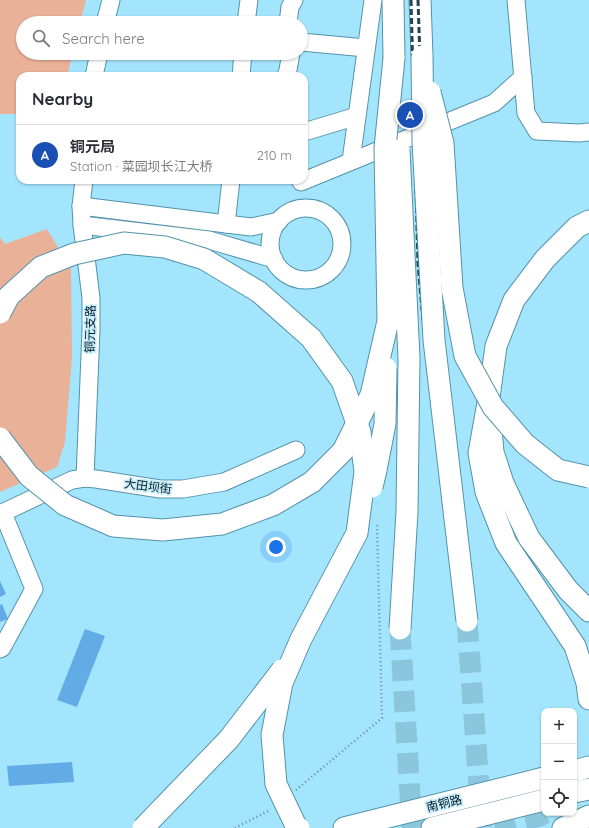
<!DOCTYPE html>
<meta charset="utf-8">
<style>
:root{--surface:#fff;--page:#f2f2f3;--text:#2b2b33;--muted:#7c7c81;--line:#e1e1e2;--accent:#853e1d}
body{margin:0;font-family:Quicksand,"Noto Sans SC",sans-serif;background:var(--page);color:var(--text)}
.controls{position:absolute;right:12px;bottom:12px;display:grid;overflow:hidden;border-radius:8px;box-shadow:0 1px 3px #0004}
.controls button{width:36px;height:36px;display:grid;place-items:center;padding:0;border:0;border-bottom:1px solid var(--line);background:var(--surface);color:var(--text);font:20px sans-serif}
.you{position:absolute;left:276px;top:547px;width:14px;height:14px;margin:-10px;border:3px solid #fff;border-radius:50%;background:#1a73e8;box-shadow:0 0 0 6px #1a73e833}
.badge{display:grid;place-items:center;width:26px;height:26px;border-radius:50%;background:var(--accent);color:#fff;font-size:13px;font-weight:700}
.pin{position:absolute;translate:-50% -50%;border:2px solid #fff;box-shadow:0 1px 4px #0006}
.list{margin:0;padding:0;list-style:none}
h2{display:flex;justify-content:space-between;align-items:center;height:52px;margin:0;padding:0 16px;font-size:17px}
h2 small{font-size:13px;font-weight:400;color:var(--muted)}
.list li{display:grid;grid-template-columns:26px 1fr auto;gap:12px;align-items:center;box-sizing:border-box;height:60px;padding:0 16px;border-top:1px solid var(--line)}
.list b{display:block;font-size:15px;white-space:nowrap}
.list p{margin:0;font-size:13px;white-space:nowrap;color:var(--muted)}
.list em{font-size:13px;font-style:normal;color:var(--muted)}
.icon{flex:none;width:22px;height:22px;fill:none;stroke:currentColor;stroke-width:2;stroke-linecap:round;stroke-linejoin:round}
.map{position:relative;flex:none;width:589px;height:828px;overflow:hidden}
.search{position:absolute;background:var(--surface);box-shadow:0 1px 3px #0004;left:16px;top:16px;width:292px;height:44px;display:flex;align-items:center;gap:10px;box-sizing:border-box;padding:0 14px;border-radius:22px;color:var(--muted);font-size:15px}
.panel{position:absolute;background:var(--surface);box-shadow:0 1px 3px #0004;left:16px;top:72px;width:292px;height:112px;border-radius:12px}
.map>svg:first-child{display:block}
.green{fill:#eab199}
.building{fill:#61ace6}
.lines{fill:none;stroke-linecap:round;stroke-linejoin:round}
.major-tunnel{stroke:#8bc6dd;stroke-width:21;stroke-dasharray:21 10;stroke-linecap:butt}
.minor-casing{stroke:#5393aa;stroke-width:19}
.major-casing{stroke:#5393aa;stroke-width:23}
.minor{stroke:#fff;stroke-width:17}
.major{stroke:#fff;stroke-width:21}
.rail{stroke:#234451;stroke-width:3;stroke-dasharray:6 3;stroke-linecap:butt}
.major-bridge-casing{stroke:#5393aa;stroke-width:23;stroke-linecap:butt}
.path-bridge{stroke:#6191a4;stroke-width:2.5;stroke-dasharray:1 3;stroke-linecap:butt}
.major-bridge{stroke:#fff;stroke-width:21}
.labels{text-anchor:middle;dominant-baseline:central;stroke-width:3.5;stroke-linejoin:round;paint-order:stroke}
.street-label{font-size:12px;fill:#001821;stroke:#c8eefd}
</style>
<div class="map">
<svg width="589" height="828" viewBox="0 0 589 828">
<rect width="100%" height="100%" fill="#a4e5fe"/>
<g class="green">
<path d="M0,0H86L80,23H23V53H73L67,76H20V114H0Z"/>
<path d="M47,229L71,269L72,358L65,442L57,467L0,492V237L5,244Z"/>
</g>
<g class="building">
<path d="M0,581L6,594L0,597Z"/>
<path d="M2,604L8,619L0,622V605Z"/>
<path d="M85,629L105,636L77,707L57,700Z"/>
<path d="M72,762L74,782L9,786L7,766Z"/>
</g>
<g class="lines">
<g class="major-tunnel">
<path d="M467,621L482,828"/>
<path d="M400,629L412,828"/>
<path d="M495,828L540,816L545,813"/>
</g>
<defs>
<g id="minor">
<path d="M516,0L526,113L537,131L579,133L589,132"/>
<path d="M105,23L111,0"/>
<path d="M246,23L249,0"/>
<path d="M288,23L290,7L294,0"/>
<path d="M301,42L366,48"/>
<path d="M94,76L99,53"/>
<path d="M241,76L243,53"/>
<path d="M286,76L288,70L291,53"/>
<path d="M304,132L357,116"/>
<path d="M351,161L373,0"/>
<path d="M84,180L81,206L82,225L91,298V330L85,478"/>
<path d="M301,182L494,103L523,77"/>
<path d="M81,206L251,227L279,221"/>
<circle cx="306" cy="244" r="36"/>
<path d="M226,224L231,180"/>
<path d="M82,225L209,240L274,259"/>
<path d="M0,514L72,480L85,478L96,479L160,489H183L224,482L296,450"/>
<path d="M0,649L2,648L34,589L3,513"/>
</g>
<g id="major">
<path d="M393,0L394,58"/>
<path d="M420,0L422,56"/>
<path d="M589,221L577,227L545,259L514,300L496,346L489,397L479,453L486,492L506,543L575,646L587,683L589,699"/>
<path d="M491,429L493,452L503,483L529,538L568,590L589,611"/>
<path d="M574,771L589,767"/>
<path d="M574,792L589,789"/>
<path d="M344,828L544,778"/>
<path d="M432,828L544,800"/>
<path d="M563,828L589,816"/>
</g>
</defs>
<use href="#minor" class="minor-casing"/>
<use href="#major" class="major-casing"/>
<use href="#minor" class="minor"/>
<use href="#major" class="major"/>
<g class="rail">
<path d="M411,0L418,264L425,342L438,415"/>
<path d="M418,0L427,263L432,336L447,415"/>
</g>
<defs>
<g id="major-bridge">
<path d="M422,56L423,142L434,340L467,621"/>
<path d="M430,92L443,143L452,288L465,356L493,407L525,444L558,470L589,477"/>
<path d="M399,150L409,358L407,512L400,629"/>
<path d="M0,313L9,296L41,267L74,254L124,243L165,247L204,259L259,292L311,338L342,381L360,432L365,472L357,533L301,639L282,683L272,735L276,784L296,826L299,828"/>
<path d="M0,438L29,476L65,505L113,526L163,530L222,524L273,505L312,482L343,451L371,395L388,321L385,148L394,58"/>
<path d="M372,487L376,470L385,424L386,368"/>
<path d="M143,828L229,739L282,670"/>
</g>
</defs>
<use href="#major-bridge" class="major-bridge-casing"/>
<g class="path-bridge">
<path d="M296,790L382,718L377,523"/>
<path d="M235,828L270,810"/>
</g>
<use href="#major-bridge" class="major-bridge"/>
</g>
<g class="labels">
<g class="street-label">
<text transform="translate(90 329) rotate(-89)">铜元支路</text>
<text transform="translate(148 486) rotate(7)">大田坝街</text>
<text transform="translate(444 803) rotate(-14)">南铜路</text>
</g>
</g>
</svg>
<div class="controls">
<button>+</button>
<button>−</button>
<button><svg class="icon" aria-label="locate" viewBox="0 0 24 24"><circle cx="12" cy="12" r="6"/><path d="M12 2v4M12 18v4M2 12h4M18 12h4"/></svg></button>
</div>
<div class="you"></div>
<div class="pin badge" style="left:410px;top:115px;background:#1a4fb4">A</div>
<div class="search"><svg class="icon" aria-label="search" viewBox="0 0 24 24"><circle cx="10" cy="10" r="6"/><path d="M15 15l6 6"/></svg>Search here</div>
<section class="panel">
<h2>Nearby<small></small></h2>
<ul class="list">
<li><span class="badge" style="background:#1a4fb4">A</span><div><b>铜元局</b><p>Station · 菜园坝长江大桥</p></div><em>210 m</em></li>
</ul>
</section>
</div>
